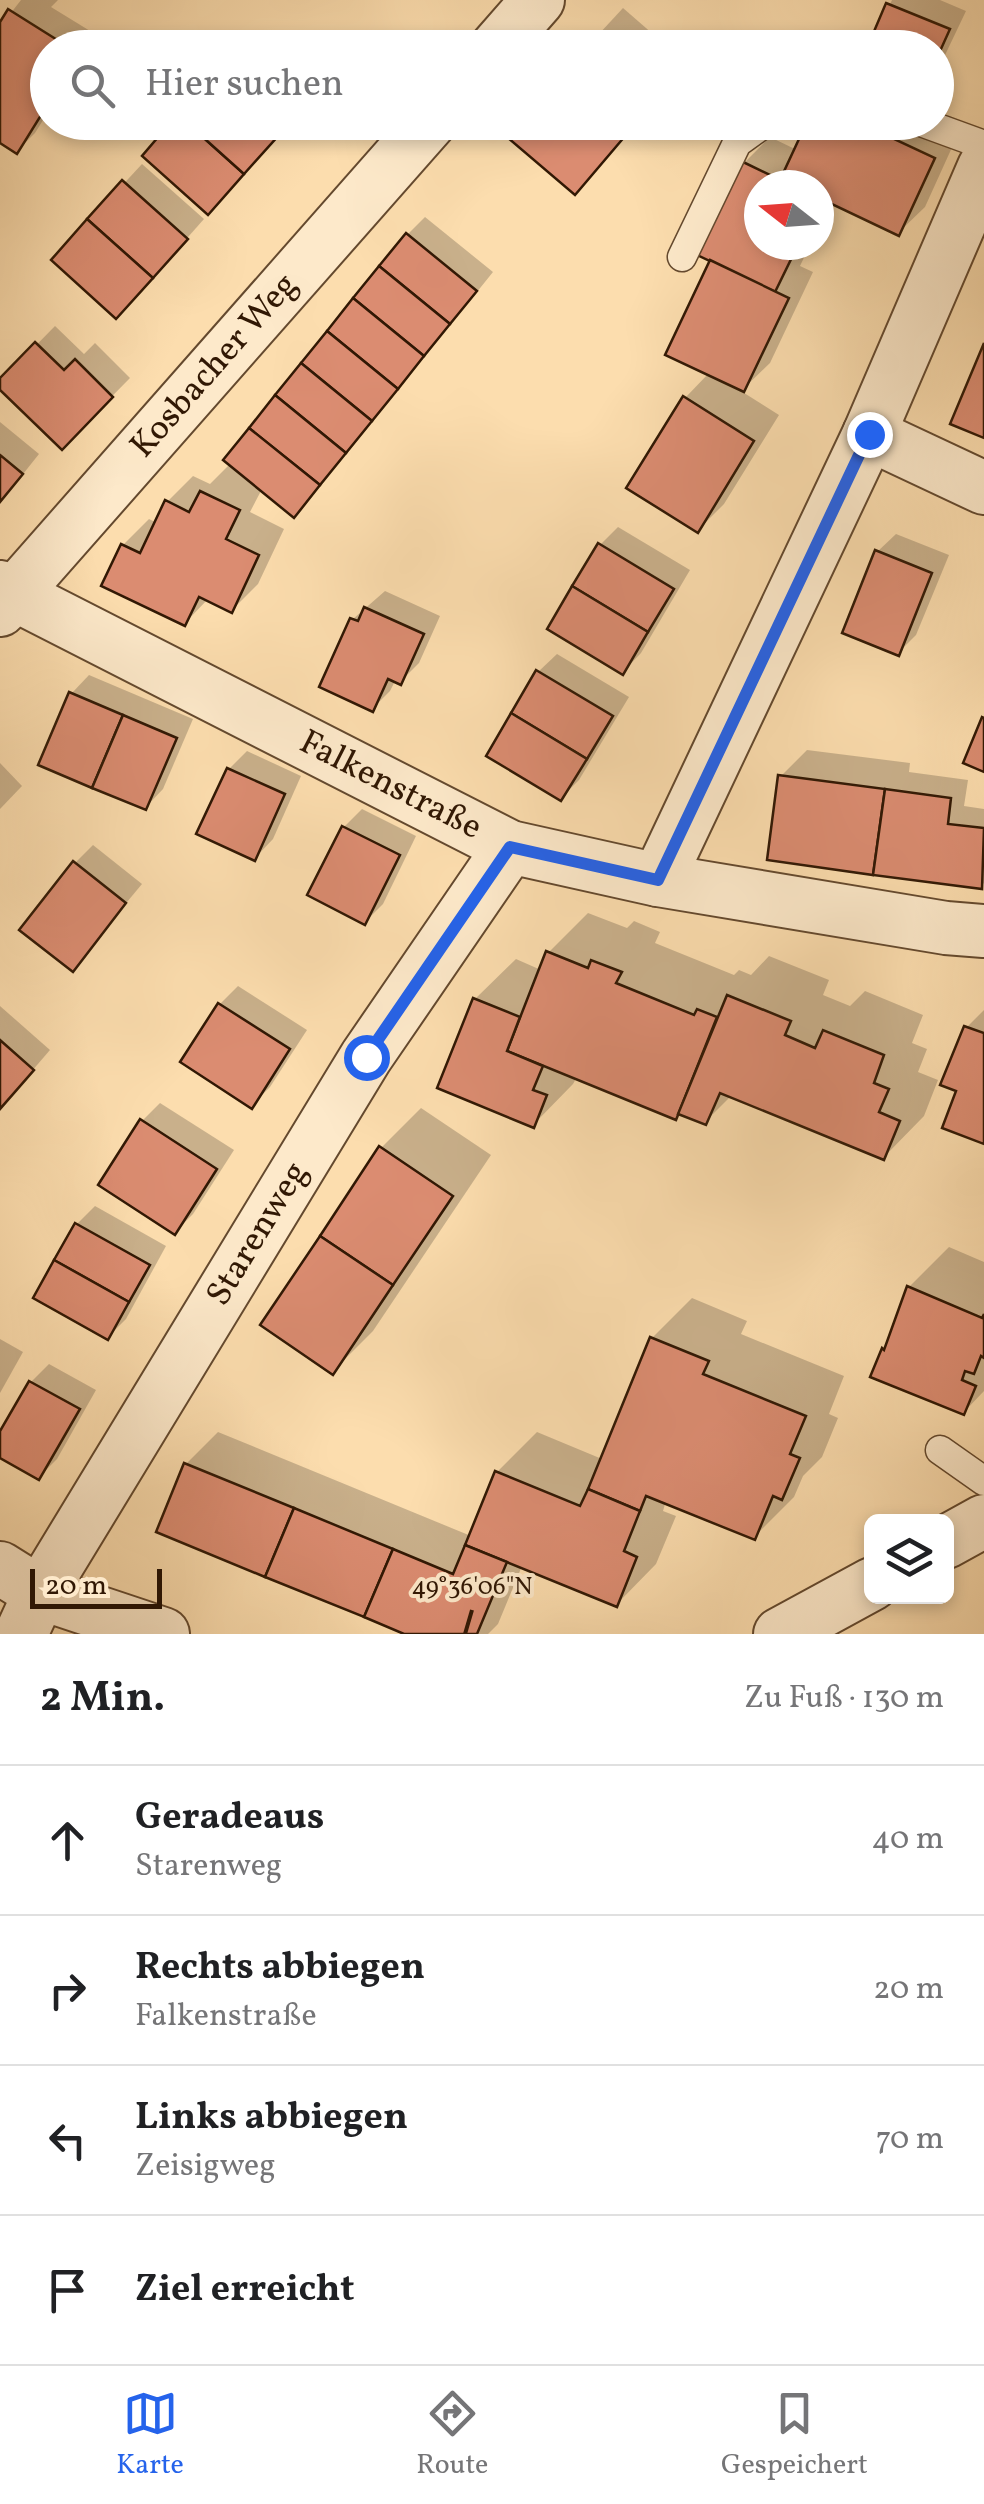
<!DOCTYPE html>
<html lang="de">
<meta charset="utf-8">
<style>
:root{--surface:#fff;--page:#f6f6f6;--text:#202124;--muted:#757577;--line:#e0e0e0;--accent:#2563eb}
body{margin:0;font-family:Vollkorn,serif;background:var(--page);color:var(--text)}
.controls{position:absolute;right:30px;bottom:30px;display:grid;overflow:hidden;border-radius:15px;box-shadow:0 5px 15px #0003}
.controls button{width:90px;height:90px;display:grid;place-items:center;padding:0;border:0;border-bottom:2px solid var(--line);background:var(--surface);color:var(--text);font:50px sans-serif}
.compass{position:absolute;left:744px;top:170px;width:90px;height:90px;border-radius:50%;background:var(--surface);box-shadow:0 5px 15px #0003;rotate:287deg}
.scale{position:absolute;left:30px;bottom:25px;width:132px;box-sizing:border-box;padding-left:10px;border:5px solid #311804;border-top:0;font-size:28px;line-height:35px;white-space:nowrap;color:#311804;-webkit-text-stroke:8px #fde9ca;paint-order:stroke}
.stop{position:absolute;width:30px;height:30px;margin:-22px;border:8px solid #2563eb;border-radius:50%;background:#fff}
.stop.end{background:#2563eb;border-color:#fff;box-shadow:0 2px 10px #0008}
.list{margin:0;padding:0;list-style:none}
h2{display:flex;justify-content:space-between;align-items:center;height:130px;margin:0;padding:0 40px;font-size:42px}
h2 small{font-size:32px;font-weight:400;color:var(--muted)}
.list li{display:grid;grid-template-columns:65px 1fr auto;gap:30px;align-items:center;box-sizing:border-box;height:150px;padding:0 40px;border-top:2px solid var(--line)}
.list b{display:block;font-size:38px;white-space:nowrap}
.list p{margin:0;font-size:32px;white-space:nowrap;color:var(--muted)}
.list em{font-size:32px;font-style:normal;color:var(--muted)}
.icon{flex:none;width:55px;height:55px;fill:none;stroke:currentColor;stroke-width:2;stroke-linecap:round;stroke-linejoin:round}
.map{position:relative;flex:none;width:984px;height:1634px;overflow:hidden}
.search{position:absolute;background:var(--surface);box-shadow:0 5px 15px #0003;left:30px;right:30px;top:30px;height:110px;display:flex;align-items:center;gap:25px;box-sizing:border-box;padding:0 35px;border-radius:55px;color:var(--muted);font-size:38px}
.sheet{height:730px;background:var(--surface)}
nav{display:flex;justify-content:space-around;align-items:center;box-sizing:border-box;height:140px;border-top:2px solid var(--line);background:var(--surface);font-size:28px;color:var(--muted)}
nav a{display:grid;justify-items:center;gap:5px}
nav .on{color:var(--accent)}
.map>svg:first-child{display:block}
.shadow{fill:#0003}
.building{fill:#db8c71;stroke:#311804;stroke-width:2.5}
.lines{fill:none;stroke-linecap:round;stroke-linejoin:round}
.service-casing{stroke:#64492e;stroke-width:31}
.minor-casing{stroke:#64492e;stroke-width:56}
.service{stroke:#fde9ca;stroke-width:28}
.minor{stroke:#fde9ca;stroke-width:52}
.route{stroke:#2563eb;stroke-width:12}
.ticks{fill:none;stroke:#311804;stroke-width:4}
.labels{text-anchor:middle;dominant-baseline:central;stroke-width:8;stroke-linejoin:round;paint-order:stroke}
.street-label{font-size:35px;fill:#311804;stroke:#fde9ca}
.ticks-label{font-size:25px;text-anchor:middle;fill:#311804;stroke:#fde9ca;stroke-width:8;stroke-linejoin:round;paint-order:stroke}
</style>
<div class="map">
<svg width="984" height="1634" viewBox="0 0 984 1634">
<rect width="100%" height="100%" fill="#fcddae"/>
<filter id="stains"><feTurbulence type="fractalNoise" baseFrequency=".002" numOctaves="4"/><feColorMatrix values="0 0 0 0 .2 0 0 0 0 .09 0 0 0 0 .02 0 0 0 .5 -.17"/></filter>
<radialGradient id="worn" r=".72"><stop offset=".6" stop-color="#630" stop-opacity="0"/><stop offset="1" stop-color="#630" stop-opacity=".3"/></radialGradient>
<g class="shadow">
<path d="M21,0H58L51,7L95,34L86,48H48V112L35,133L17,151L0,140V27Z"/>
<path d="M892,0H940L966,11L936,74V48H870Z"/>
<path d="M623,8L669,48H586Z"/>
<path d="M174,122H289L225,194Z"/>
<path d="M812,122H936L959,132L925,207L898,233L831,201L819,225V185H759V245H810L800,266L813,272L770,363L741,391L779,415L724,504L698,530L685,398L709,373L713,259L744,163L770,137L797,150Z"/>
<path d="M142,164L204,219L134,298L54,259Z"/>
<path d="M425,217L493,272L312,497L294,515L262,489L250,512L284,529L258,584L232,610L208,599L185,623L123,545L149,519L157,523L167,502L193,476L210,484L231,463L407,235Z"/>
<path d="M55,326L84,354L95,343L130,378L62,447L0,387V382Z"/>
<path d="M0,422L39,454L0,503Z"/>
<path d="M618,527L690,570L641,653L623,672L600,545Z"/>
<path d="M896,534L949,555L916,635L898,653L877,552Z"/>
<path d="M385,591L440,616L419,663L400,682L396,679L390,691L372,709L353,619Z"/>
<path d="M557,654L629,697L579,780L561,798L538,672Z"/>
<path d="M89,675L193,719L163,789L145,808L71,694Z"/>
<path d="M807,750L910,763L909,772L968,780L964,806L984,809V883L981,886L781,776Z"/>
<path d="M247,751L301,776L273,839L255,858L229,769Z"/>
<path d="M0,763L22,786L0,809Z"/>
<path d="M362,809L416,836L383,904L365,922L344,827Z"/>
<path d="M93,845L142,884L72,968L75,863Z"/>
<path d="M588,913L627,928L634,921L660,932L655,943L734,975L739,970L751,975L769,956L829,980L823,995L850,1006L865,991L923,1015L912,1043L927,1049L918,1072L938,1080L924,1116L884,1157L732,1095L705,1122L577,1077L573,1084L533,1125L475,999L516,959L541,970L548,953Z"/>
<path d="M238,986L307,1030L270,1087L252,1105L183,1062L220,1004Z"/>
<path d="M0,1006L50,1050L0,1108Z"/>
<path d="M984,1010V1142L959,1089L967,1027Z"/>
<path d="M160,1103L234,1150L193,1214L175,1232L142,1121Z"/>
<path d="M421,1108L491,1155L373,1331L333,1371L381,1148Z"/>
<path d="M95,1206L166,1246L126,1319L108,1337L77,1224Z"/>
<path d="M949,1247L984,1262V1391L964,1412L909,1287Z"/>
<path d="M692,1298L747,1321L741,1334L844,1376L829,1414L838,1418L822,1457L803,1476L794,1497L754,1537L666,1501L663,1511L676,1516L656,1564L616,1605L522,1566L498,1624L488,1634H410L186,1464L218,1432L471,1536L497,1472L537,1432L602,1459L652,1338Z"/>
<path d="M0,1339L23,1352L0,1393Z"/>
<path d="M49,1364L96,1390L57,1459L39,1477L0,1455V1436L31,1382Z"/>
</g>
<g class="building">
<path d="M886,3L950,29L936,60V48H867Z"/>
<path d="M8,9L70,48H48V104L17,154L0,143V22Z"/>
<path d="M171,122H186L244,174L208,215L142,156Z"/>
<path d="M186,122H265L279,135L244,174Z"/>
<path d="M519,122H637L575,195L507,137Z"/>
<path d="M827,122H858L935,158L899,236L819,198V185H791L780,180L805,126L825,127Z"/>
<path d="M741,161L791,185H759V245H798L775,292L697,255Z"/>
<path d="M122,180L188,239L153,278L87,219Z"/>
<path d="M87,219L153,278L116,319L51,260Z"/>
<path d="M406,233L477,291L450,324L379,266Z"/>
<path d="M710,260L789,298L744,392L665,355Z"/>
<path d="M379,266L450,324L424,356L353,298Z"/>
<path d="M353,298L424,356L398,389L327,331Z"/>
<path d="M327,331L398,389L372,421L301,363Z"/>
<path d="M35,342L64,370L75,359L113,397L62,450L0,390V378Z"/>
<path d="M984,343V438L950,424Z"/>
<path d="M301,363L372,421L346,453L275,395Z"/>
<path d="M275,395L346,453L320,485L249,428Z"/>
<path d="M683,396L754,441L698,533L626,488Z"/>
<path d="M249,428L320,485L294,518L223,460Z"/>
<path d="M0,455L23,474L0,502Z"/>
<path d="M200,491L240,510L226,539L259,555L232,613L199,597L185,626L101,586L121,544L140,553L165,500L189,512Z"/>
<path d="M598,543L674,589L648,632L572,586Z"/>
<path d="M875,550L932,573L899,656L842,633Z"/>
<path d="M572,586L648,632L623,675L547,629Z"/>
<path d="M364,607L424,634L401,685L388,679L373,712L319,687L350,618L358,621Z"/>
<path d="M536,670L613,716L587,759L511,713Z"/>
<path d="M69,692L123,715L92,788L38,765Z"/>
<path d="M511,713L587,759L561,801L486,756Z"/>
<path d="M123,715L177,738L146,810L92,788Z"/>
<path d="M982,717L984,718V772L963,763Z"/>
<path d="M227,768L285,794L255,861L196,834Z"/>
<path d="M778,775L885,789L873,875L767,860Z"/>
<path d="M885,789L951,798L948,824L984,828L982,889L873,875Z"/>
<path d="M342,826L400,855L365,925L307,895Z"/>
<path d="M73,861L126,903L73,972L19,930Z"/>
<path d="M546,951L588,968L591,960L622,972L616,983L694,1015L697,1009L717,1017L676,1120L507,1051Z"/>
<path d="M727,995L791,1021L785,1035L815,1048L823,1030L884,1055L874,1083L889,1089L879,1112L900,1121L884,1160L720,1093L706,1125L678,1114Z"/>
<path d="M473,998L520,1017L507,1051L543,1066L533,1090L547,1095L534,1128L437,1088Z"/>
<path d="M218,1003L290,1049L252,1109L180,1062Z"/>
<path d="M964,1026L984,1033V1144L942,1128L956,1091L940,1085Z"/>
<path d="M0,1040L34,1070L0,1109Z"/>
<path d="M140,1119L217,1169L175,1235L98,1185Z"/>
<path d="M379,1146L453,1196L393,1285L320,1236Z"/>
<path d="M75,1223L150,1265L129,1302L54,1260Z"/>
<path d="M320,1236L393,1285L333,1375L260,1325Z"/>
<path d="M54,1260L129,1302L108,1340L33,1298Z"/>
<path d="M907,1286L982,1318L984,1314V1358L981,1356L974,1374L965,1371L962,1380L976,1386L964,1415L870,1377L882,1348L884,1350Z"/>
<path d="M650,1337L709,1361L703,1374L806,1416L790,1454L800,1458L782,1500L773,1496L755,1540L646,1496L640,1511L588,1489Z"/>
<path d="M29,1381L80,1409L39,1480L0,1458V1431Z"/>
<path d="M184,1463L294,1508L265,1577L156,1532Z"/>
<path d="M495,1471L580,1506L588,1489L640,1511L624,1551L637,1557L617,1607L465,1545Z"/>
<path d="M294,1508L393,1549L364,1617L265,1577Z"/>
<path d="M465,1545L507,1562L477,1634H404L364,1617L393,1549L453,1574Z"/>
</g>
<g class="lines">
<defs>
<g id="service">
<path d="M921,122L984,145"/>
<path d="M682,257L737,143L766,122"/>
<path d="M940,1450L984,1481"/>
</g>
<g id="minor">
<path d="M496,48L538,0"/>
<path d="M869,434L984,488"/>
<path id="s1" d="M0,587L510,847L658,880L946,928L984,931"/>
<path id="s2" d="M0,610L430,122"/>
<path d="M658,880L869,434L984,167"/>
<path d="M946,1542L984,1521"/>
<path d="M0,1568L40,1593L163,1634"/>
<path id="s3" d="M21,1634L40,1593L366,1057L510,847"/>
<path d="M780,1634L872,1584"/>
</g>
</defs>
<use href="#service" class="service-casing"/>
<use href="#minor" class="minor-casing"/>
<use href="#service" class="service"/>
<use href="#minor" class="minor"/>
</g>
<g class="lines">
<path class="route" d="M366,1057L510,847L658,880L869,434"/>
</g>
<path class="ticks" d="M465,1634L472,1610"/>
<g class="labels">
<g class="street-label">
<text stroke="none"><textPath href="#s2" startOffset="325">Kosbacher Weg</textPath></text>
<text stroke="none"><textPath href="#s1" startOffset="438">Falkenstraße</textPath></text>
<text stroke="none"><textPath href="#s3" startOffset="465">Starenweg</textPath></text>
</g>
</g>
<g class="ticks-label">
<text x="472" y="1594">49°36'06"N</text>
</g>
<rect width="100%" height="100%" filter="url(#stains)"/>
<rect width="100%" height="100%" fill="url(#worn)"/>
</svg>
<div class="controls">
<button><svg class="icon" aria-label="layers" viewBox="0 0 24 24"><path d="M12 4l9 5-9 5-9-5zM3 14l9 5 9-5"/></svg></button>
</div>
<svg class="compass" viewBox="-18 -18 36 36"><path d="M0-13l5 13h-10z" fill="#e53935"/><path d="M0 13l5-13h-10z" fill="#757577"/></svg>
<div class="scale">20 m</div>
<div class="stop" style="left:366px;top:1057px"></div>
<div class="stop end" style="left:869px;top:434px"></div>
<div class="search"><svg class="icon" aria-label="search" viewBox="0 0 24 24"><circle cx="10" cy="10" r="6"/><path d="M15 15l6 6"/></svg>Hier suchen</div>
</div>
<section class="sheet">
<h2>2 Min.<small>Zu Fuß · 130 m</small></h2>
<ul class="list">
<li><svg class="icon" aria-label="ahead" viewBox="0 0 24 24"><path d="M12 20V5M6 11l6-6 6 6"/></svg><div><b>Geradeaus</b><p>Starenweg</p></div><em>40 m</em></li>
<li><svg class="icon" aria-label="right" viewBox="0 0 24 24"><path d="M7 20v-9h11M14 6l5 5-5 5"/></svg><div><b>Rechts abbiegen</b><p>Falkenstraße</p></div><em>20 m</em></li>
<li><svg class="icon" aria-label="left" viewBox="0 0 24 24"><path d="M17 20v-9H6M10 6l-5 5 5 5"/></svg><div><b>Links abbiegen</b><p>Zeisigweg</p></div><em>70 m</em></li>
<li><svg class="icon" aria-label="arrive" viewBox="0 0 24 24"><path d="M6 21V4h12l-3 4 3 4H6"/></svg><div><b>Ziel erreicht</b></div></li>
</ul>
</section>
<nav>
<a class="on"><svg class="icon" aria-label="map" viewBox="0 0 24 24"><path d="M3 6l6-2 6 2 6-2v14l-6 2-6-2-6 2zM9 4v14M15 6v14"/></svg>Karte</a>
<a><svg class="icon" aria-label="directions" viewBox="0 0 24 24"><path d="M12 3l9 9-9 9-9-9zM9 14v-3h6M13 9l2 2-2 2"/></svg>Route</a>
<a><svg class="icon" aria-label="saved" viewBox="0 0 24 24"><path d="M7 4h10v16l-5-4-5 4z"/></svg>Gespeichert</a>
</nav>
